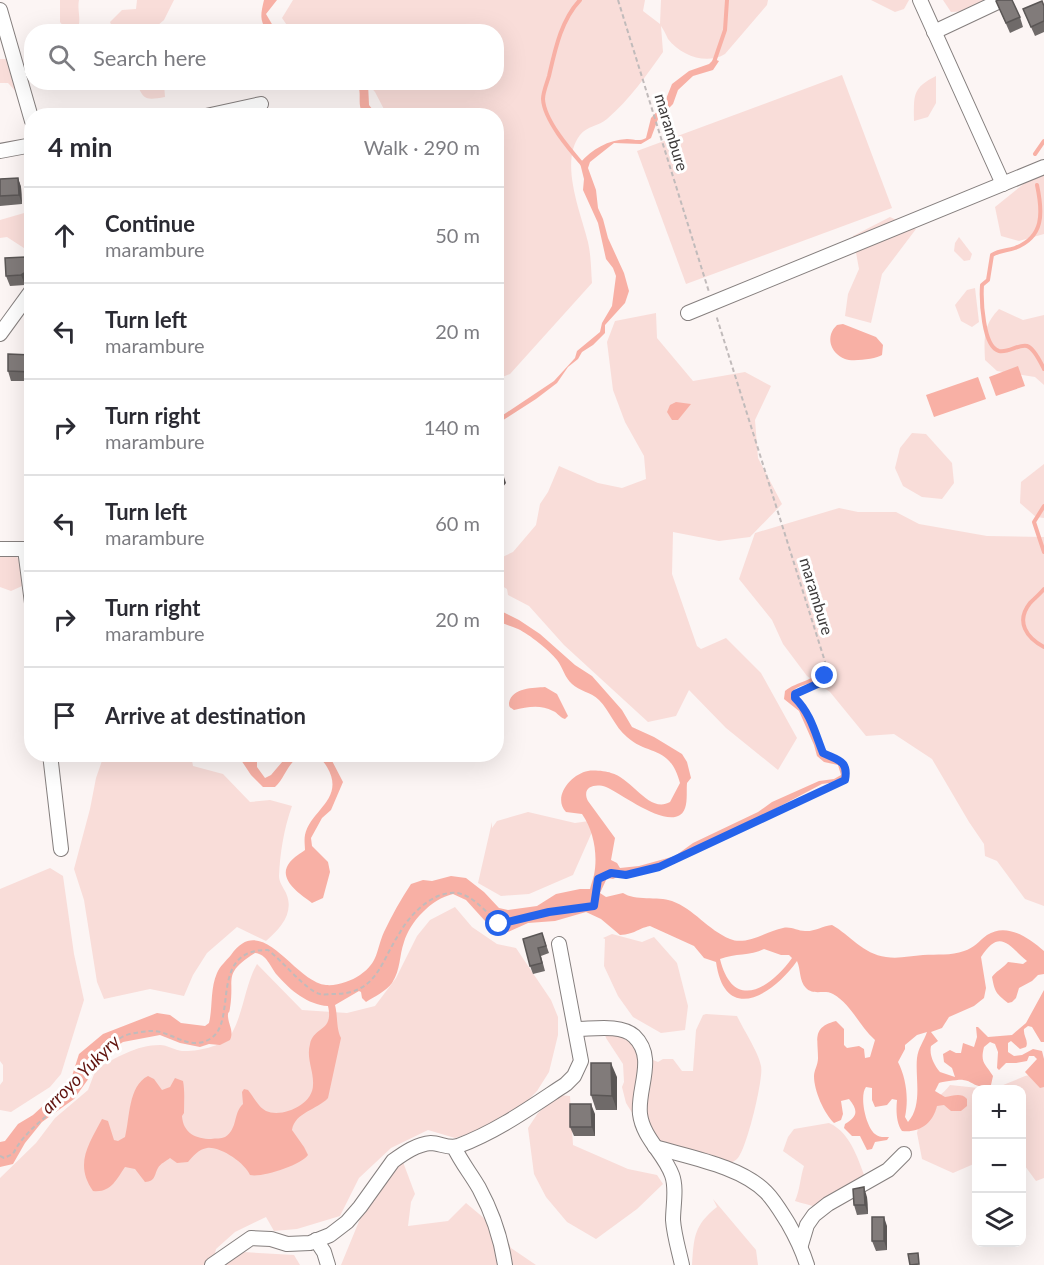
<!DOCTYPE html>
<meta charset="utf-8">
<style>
:root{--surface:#fff;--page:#f2f2f3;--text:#2b2b33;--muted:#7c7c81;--line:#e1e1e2}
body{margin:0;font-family:Lato,sans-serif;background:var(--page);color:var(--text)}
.controls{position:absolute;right:18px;bottom:18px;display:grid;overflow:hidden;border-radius:12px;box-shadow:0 6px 24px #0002}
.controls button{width:54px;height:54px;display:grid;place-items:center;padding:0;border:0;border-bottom:2px solid var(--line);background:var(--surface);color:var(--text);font:30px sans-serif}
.stop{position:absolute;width:18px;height:18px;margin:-14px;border:4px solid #2563eb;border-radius:50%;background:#fff}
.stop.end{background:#2563eb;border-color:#fff;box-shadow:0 2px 6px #0008}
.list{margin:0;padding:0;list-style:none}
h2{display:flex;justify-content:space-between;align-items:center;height:78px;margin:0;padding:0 24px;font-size:26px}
h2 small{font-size:20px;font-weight:400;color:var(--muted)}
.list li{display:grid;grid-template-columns:39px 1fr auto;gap:18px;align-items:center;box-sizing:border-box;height:96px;padding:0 24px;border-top:2px solid var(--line)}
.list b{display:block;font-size:22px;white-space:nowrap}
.list p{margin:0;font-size:20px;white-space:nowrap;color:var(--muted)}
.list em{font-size:20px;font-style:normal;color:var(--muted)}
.icon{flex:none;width:33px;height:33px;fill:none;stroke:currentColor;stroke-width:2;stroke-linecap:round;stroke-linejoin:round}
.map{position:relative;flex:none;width:1044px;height:1265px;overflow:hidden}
.search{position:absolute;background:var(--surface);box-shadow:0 6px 24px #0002;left:24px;top:24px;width:480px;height:66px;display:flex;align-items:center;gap:15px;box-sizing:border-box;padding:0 21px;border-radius:24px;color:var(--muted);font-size:22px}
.panel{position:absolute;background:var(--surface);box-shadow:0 6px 24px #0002;left:24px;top:108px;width:480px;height:654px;border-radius:24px}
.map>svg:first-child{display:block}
.green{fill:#f9ddd9}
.water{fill:#f8b0a5;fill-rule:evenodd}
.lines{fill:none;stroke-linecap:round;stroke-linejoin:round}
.stream{stroke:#f8b0a5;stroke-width:4}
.minor-casing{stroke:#857f7e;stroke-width:16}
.path{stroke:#c1bbbb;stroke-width:2;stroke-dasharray:4.5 3;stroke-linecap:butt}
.minor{stroke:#fff;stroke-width:14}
.wall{fill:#6f6a69}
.shaded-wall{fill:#5a5655}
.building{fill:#817b7a;stroke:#5a5655;stroke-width:1.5}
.route{stroke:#2563eb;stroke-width:8}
.labels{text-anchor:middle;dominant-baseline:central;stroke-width:6;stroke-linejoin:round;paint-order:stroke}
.street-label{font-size:16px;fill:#3d3a3a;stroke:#fff}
.water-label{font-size:18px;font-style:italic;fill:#61140f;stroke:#fff}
</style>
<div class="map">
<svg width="1044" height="1265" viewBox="0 0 1044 1265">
<rect width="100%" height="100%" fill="#fcf5f4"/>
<g class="green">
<path d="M60,0H79C76,13 87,32 67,31L60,22Z"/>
<path d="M137,0H174L164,20L151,31H114L110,22L122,10L136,9Z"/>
<path d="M293,0H645L643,11L660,24L661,0H768L767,5L725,54C707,65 681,56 668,39C666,35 664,30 661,26L663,52C646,76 630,99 607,119C599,126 587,126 580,135C559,162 581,213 588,242C591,255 591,269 592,283L510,374L497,379L496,116L387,115L375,92L367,83L496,82V32L291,31L282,18Z"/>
<path d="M871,0H909L904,9L895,12Z"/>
<path d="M943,0H993L970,11L951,12Z"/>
<path d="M0,59H7L21,77L20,96L8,83H0Z"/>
<path d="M842,75L892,208L686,284L637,151Z"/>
<path d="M936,76V103L928,117L914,121C914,95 912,88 936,76Z"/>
<path d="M137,83H164L165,97C147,100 143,101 137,83Z"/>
<path d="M1044,172V234L1019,241L1001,236L995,207L1036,174Z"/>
<path d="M31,211V249L27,250L7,237L0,238V220Z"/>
<path d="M890,217L916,229L882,274L871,323L845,316L848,294L859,269L853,236Z"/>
<path d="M959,237L972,254L970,260L964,261L954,251L955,243Z"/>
<path d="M975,288L979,322L972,327L961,321L955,305L967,290Z"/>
<path d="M999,309L1023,320L1044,315V385L1035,377L997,371L985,360C984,339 983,325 999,309Z"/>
<path d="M656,313L657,338L693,381L745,372L771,386L755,420L758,458L782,504L750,537L719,541L673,532L672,574L697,646L701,649L726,638L761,673L797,738L778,770L726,728L689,690L676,716L648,722L564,645L529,606L508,595L507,589L497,583L496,560L513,552L536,525L540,504L548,492L559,466L598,483L622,488L646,479L644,456L625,422L613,390L607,342L615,321Z"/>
<path d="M912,433L926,434L952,463L954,483L942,499L922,497L903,486L895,468L900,448Z"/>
<path d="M1044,464V518L1036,517L1020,503L1021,482Z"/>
<path d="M839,508L858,512H896L919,524L987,536L1044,537V906L1025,899L997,861L985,856L984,844L969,822L932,759L894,734L866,736L830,692L807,676L783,644L772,620L739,579L755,533Z"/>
<path d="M12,555L21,559L31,582L11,591L0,587V556Z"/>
<path d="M104,755H191L193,766L223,774L250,802L270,800L292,806C284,828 280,853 279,876C279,882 283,887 286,893C295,913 280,929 266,941L237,927L207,953L193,975L184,996L150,989L104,999L97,982L84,900L74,869L90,809L96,778Z"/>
<path d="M528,812L575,823L589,821L592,832L573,875L529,894L501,896L478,883L492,822V828L497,821Z"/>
<path d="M50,868L63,876L74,954L84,1000L61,1074L50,1087L11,1112L0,1110V1085L3,1081V1065L0,1061V889Z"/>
<path d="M455,907L472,927L497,944L516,948L551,1000L558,1017V1035L549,1072L537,1091L524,1104L492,1127L455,1138L428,1130L391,1148L359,1178L340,1216L297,1229L274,1231L266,1217L235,1232L216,1249L212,1265H0V1178L36,1143L55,1118L88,1090L96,1069C116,1058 136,1045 160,1045C167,1045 175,1050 182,1051C196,1052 226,1046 232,1033C244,1011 245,985 257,964L302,1010L347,1013L375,1006L396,978L417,936L430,920Z"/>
<path d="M612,934L642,942L654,937L677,963L688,1006L685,1030L661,1033L633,1017L618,996L604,966L605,939L603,938Z"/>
<path d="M706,1014L737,1016C743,1029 759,1053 761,1066C764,1078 746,1152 737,1159C731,1164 722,1166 716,1169L655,1142L639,1124L626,1103L622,1087L624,1082L623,1064L606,1038L602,1022L607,1020L612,1022L648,1058L658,1062L663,1059H673L682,1071H693L696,1030L703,1015Z"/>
<path d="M1044,1072V1178L1036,1181L1022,1162V1090H991L1025,1076Z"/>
<path d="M950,1085L988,1089L976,1090V1163L953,1173L922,1159L917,1133L924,1100C936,1099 942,1095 950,1085Z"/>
<path d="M559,1095L570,1096L573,1145L628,1169L657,1175L663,1184L637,1209L596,1239L567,1222L546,1197L534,1174L528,1128L538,1113Z"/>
<path d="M829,1123C852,1133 859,1163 868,1185C836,1212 835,1213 795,1201C800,1190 800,1178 804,1166L783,1151L788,1137L794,1129Z"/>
<path d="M403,1162L415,1194L411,1202L408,1226L448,1221L466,1203L503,1234L511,1248L536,1265H341L381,1168Z"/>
<path d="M713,1199L756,1250L758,1265H692C694,1237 694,1225 717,1207Z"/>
<path d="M226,1251L294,1255L300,1265H220Z"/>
</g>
<g class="water">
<path d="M264,0H277L266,14L276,31H267C259,20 261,13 264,0Z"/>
<path d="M714,59L719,61L713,70L693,76L678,90L673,104L658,119L651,138L641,144L614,143L590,162L588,168L596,190L598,208L603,219L608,238L624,273L629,291L625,303L605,325V333L593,345L582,352L578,359L568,367L557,383L536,399L497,424V419L554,381L575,358L577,351L600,332L602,323L612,306L616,276L613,268L606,259L598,223L583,190L584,179L580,163C592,149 608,140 627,139C634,139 639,142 646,138L651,118L664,104L672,84L689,71L709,64Z"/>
<path d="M357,83H368L369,105L377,115H364C356,105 363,94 357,83Z"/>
<path d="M843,324L876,337L883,345L882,355C876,359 852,362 845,359C830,353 825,336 837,325Z"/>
<path d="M1018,366L1025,386L996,396L989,377Z"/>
<path d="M978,377L986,399L934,417L926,395Z"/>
<path d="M676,402L691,404L678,420H672L667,412L670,405Z"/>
<path d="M497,609L519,620L540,634L575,665L592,676L622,710L632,727L654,737L682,754L687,762L691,778L687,783C686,793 689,809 680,815C663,826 622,794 606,787C595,783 581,787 588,801L615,838L611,860L617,863L620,868L639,866L675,856L693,843L758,812L772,802L819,781L834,779L841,775L838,765L824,762L817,756L814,745L799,711L784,699L785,691C797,681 814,682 821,668L825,670C818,688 798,681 792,693C788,701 800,706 803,712C808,720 815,737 818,745C819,750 817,750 820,754C825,760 835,759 841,763L845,774L843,779L836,782L822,784L731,832L692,849L684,856L653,867L630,871L613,879L607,878L600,893L606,897L623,893C635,901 657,896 672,901C694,909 708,930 730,939C746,946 767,931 783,928C791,926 797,931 805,931C813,932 823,926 832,925C850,935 863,954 886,957C898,959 911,956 923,955C937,954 951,956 964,951C974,948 979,941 987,935C1007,922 1029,938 1044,951V974L1038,975L1032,981L1019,988L1016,998L1012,1002L1008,1003C996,993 995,993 992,977C994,973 1004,967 1008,962L1023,964L1027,961C1008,945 1000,928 981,957L986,988L984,998L974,1006L949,1017L942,1028L931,1032L938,1041L931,1046C929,1055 934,1065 940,1072L955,1077L952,1068L944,1062L943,1054L950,1050L956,1053H961L963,1043L974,1047L977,1037L976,1027H978L988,1037L1012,1035L1026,1023L1044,990V1042H1041L1032,1027L1028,1026L1024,1029C1023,1036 1029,1041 1026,1047L1020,1049L1011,1041L1008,1043V1052L1014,1056L1022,1055L1033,1049L1042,1051L1044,1059V1087L1040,1088L1025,1072L1037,1059L1034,1056H1029L1027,1061L1016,1063H1006L999,1070L997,1068L998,1052L995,1044L990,1042L984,1047C980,1063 985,1063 993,1076L991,1085C975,1090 974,1081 963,1080C961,1079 942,1082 939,1083L935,1091L945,1097C953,1096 961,1092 967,1099V1106L961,1111H951L944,1105L937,1106C933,1123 920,1133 902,1131C896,1123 896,1109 897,1100L892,1099L887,1105L875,1107L872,1100V1088L866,1087C859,1096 866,1127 875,1134C879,1138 885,1137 889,1137L887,1140L875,1142L872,1149L867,1150L860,1136H852L844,1128L845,1124C857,1117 859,1111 849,1099L841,1101L843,1114L841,1120L834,1123C824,1113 814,1091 814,1076C814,1070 818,1065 818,1058C818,1039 812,1027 836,1021L844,1029V1045L847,1048L859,1046L864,1049L865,1058L870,1057L875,1040C859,1026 852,1005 833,994C824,989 814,996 806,988C799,981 801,970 797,961C773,995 725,1025 716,962L704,958L694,946L650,926C636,929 636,934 620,935L601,919L586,912L555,921L528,923L508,932H495L466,900L453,894C431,899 410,922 404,942C399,956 401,969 392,983C386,991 374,997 366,1002L362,998L361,992L359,991L335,1005C338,1017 336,1028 341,1038L328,1098C317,1110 295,1112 292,1130L304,1147L308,1155C301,1165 262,1178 250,1175C245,1163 220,1146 207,1148C199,1149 193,1156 188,1162L177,1163L170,1158C166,1161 160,1164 158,1168C154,1175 156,1181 145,1182L135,1169L125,1167C116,1180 111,1193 93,1191C74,1164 89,1144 102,1119L108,1121L114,1140L118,1141L125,1137C130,1118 128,1086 148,1076L154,1079L162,1090L170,1087L175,1078L183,1081C185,1091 184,1102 184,1113L182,1116C183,1133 196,1139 211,1139C216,1138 221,1139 225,1137C238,1129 233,1113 243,1104L242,1092L244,1089L248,1090C254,1097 258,1107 266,1111C282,1118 313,1105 313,1085C314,1071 306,1059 310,1044C314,1026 334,1032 328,1006C308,1005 290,990 277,975C270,967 267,954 255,953C222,974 235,977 230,1008C229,1016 228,1009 228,1017C229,1026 234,1031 230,1040L220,1045L209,1044L200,1047L180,1043L160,1035L123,1042L111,1050L99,1064L74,1099L42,1122L25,1143L13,1164L0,1167V1142L5,1141L18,1124L33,1115L56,1094L72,1076L79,1054L103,1034L157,1013L170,1015L181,1023L205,1026L209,1023C213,1007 210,989 217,973C220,966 226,961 231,955C262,910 294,982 326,985C338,986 351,981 360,975C379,962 376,950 384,932C392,915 401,899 411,884L423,880L432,881L451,876L466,878L484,892L499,908L508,910L537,906L556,894L580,889H590C591,884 593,880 594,875C598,855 594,831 582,814L566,812C552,797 571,774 588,771C593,770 606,771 611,773C632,778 649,814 670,802L680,783C670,745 648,756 627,737C614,726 610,711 599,700C591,692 579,691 572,684C565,678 563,668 557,660C550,651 529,634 518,629C511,626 504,624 497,621ZM764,949L781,955H789L792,958C770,989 733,1012 720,959C735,953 750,956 764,949ZM927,1032C924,1041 918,1048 917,1058C915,1078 923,1105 908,1122L905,1117C909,1098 906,1078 898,1062L905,1049V1045L917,1035Z"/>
<path d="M545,687L557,694L568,716L565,719C559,717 558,713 553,711C540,704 527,707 514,710C510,707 509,708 509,703C512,687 534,688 545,687Z"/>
<path d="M220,755H257V767L265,778L271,775L288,755H303C288,760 286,777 275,787H263L251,775L241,760L234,757L223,760Z"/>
<path d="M313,755H329L343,782L331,810L322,818L311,838L312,846L328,862L330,872L323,898L312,903C300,894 276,879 290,862C294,857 301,853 305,850C305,846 304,840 305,835C310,810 346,799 327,767C323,761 321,757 313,755Z"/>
</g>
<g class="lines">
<g class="stream">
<path d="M580,0C561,20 555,50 549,76C547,83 543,92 543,99C544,120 570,150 583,165"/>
<path d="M714,62L725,30L727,0"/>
<path d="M1035,154L1044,141"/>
<path d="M1037,185C1043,213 1044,237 1015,248C1007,251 1000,250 992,255L988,280L982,285C981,300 983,347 999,351C1009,353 1018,344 1027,346C1034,348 1041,363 1044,369"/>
<path d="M1044,506L1034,522L1044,552"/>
<path d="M1044,589C1040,594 1035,598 1030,603C1015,622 1027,638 1044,647"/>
</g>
<defs>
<g id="minor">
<path d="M920,0L1003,184"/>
<path d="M0,10L32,121"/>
<path d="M934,32L1002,0"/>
<path d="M206,116L261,104"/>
<path d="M0,151L32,145"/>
<path d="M688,313L1044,167"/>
<path d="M0,334L32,290"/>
<path d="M0,549H32"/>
<path d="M25,549L32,603"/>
<path d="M50,754L61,849"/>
<path d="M576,1029C593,1029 621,1024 634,1036C657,1058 637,1088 640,1114C643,1138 664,1153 672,1175C677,1188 673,1206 673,1220C674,1235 679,1251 682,1265"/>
<path d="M454,1147C461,1162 471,1174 479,1188C492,1212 501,1238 505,1265"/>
<path d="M655,1147C688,1157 741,1166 766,1192C775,1201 781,1212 788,1223C796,1237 802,1249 807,1265"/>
<path d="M316,1240L324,1252L328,1265"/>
<path d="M801,1245L807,1225L814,1215L828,1204L888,1170L904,1154"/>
<path d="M212,1265L251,1238L271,1239L287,1244L310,1243L330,1235L347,1222L360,1207L393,1161C404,1153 417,1144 431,1143C440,1143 448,1149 458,1146C498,1131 531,1107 566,1084L574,1076L581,1061L559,944"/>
</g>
</defs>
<use href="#minor" class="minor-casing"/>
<g class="path">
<path d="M618,0L709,292"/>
<path d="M0,1156L4,1158L13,1154C27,1126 54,1114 73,1091C89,1072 99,1050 122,1037C129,1033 141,1032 149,1031C170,1029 188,1052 210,1039C239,1022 207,949 268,950C282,960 305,990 320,994C324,995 330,994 334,994C377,994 380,963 399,934C408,918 421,904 438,896C446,893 455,891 464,895C477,900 489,915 499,924L549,912L594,906L598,879L611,872L626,875L659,867L845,780C849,760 837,760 823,753C815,733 811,714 795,698V694L824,681L827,668L716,315"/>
</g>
<use href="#minor" class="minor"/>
</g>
<g class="wall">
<path d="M996,1L1020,17L1023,27L1010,33Z"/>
<path d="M1044,6V32L1035,36L1023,9Z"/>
<path d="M18,178L21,187L22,204L0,206V179Z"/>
<path d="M28,267L30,282L25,285L10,286L6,276Z"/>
<path d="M32,355V381H11L8,371Z"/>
<path d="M542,933L549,953L541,956L545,971L533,974L530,966Z"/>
<path d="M617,1077V1110H596L591,1095Z"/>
<path d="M595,1114V1136H574L570,1127Z"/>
<path d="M867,1197L868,1214L857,1215L854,1205Z"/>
<path d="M887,1226V1250L876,1251L872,1241Z"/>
</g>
<g class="shaded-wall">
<path d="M18,178L21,187L22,204L19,195Z"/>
<path d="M25,257L28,267L30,282L25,285L21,275Z"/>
<path d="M503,474L506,483L496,496V482Z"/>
<path d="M611,1063L617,1077V1110L612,1096Z"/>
<path d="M591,1104L595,1114V1136L592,1127Z"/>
<path d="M864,1187L867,1197L868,1214L865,1205Z"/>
<path d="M884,1217L887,1226V1250L884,1241Z"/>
</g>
<g class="building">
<path d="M998,0H1012L1020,17L1006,23L996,1Z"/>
<path d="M1042,1L1044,6V21L1031,27L1023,9Z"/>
<path d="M18,178L19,195L0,196V179Z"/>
<path d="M25,257L26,272L21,275L6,276L5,258Z"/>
<path d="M8,354L32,355V372L8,371Z"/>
<path d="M496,469L503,474L496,482Z"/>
<path d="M542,933L546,946L538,948L542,963L530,966L523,939Z"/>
<path d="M591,1063H611L612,1096L591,1095Z"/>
<path d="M570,1104H591L592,1127H570Z"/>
<path d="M864,1187L865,1205H854L853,1189Z"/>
<rect x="872" y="1217" width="12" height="24"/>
<path d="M918,1253L919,1264L910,1265L908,1254Z"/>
</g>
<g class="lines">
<path class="route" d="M499,924L549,912L594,906L598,879L611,873L626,875L659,867L845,780C849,760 837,760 823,753C815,733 811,714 795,698V694L824,681L825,676"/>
</g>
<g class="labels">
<g class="street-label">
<text transform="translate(672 132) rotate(73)">marambure</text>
<text transform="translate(817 596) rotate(73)">marambure</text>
</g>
<g class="water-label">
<text transform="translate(80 1074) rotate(-45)">arroyo Yukyry</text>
</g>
</g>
</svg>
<div class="controls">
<button>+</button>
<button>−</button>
<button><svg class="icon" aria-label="layers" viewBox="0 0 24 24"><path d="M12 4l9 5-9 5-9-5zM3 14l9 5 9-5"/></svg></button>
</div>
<div class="stop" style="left:499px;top:924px"></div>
<div class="stop end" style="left:825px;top:676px"></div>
<div class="search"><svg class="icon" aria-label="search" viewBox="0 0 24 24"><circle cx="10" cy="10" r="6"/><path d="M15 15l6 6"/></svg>Search here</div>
<section class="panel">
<h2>4 min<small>Walk · 290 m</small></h2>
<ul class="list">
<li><svg class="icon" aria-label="ahead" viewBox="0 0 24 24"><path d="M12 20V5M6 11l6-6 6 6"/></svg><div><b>Continue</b><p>marambure</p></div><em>50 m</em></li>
<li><svg class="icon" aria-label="left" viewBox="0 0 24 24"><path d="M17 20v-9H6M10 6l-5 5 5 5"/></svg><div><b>Turn left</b><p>marambure</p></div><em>20 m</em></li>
<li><svg class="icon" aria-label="right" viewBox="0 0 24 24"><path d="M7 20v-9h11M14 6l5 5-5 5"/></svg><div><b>Turn right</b><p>marambure</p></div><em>140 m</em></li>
<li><svg class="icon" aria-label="left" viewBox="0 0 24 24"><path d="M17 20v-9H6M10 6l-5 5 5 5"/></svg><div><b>Turn left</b><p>marambure</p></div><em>60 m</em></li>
<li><svg class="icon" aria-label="right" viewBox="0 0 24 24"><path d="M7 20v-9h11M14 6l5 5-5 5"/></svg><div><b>Turn right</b><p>marambure</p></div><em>20 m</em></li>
<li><svg class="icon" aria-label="arrive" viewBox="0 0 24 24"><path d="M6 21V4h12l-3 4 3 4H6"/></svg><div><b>Arrive at destination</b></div></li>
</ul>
</section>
</div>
